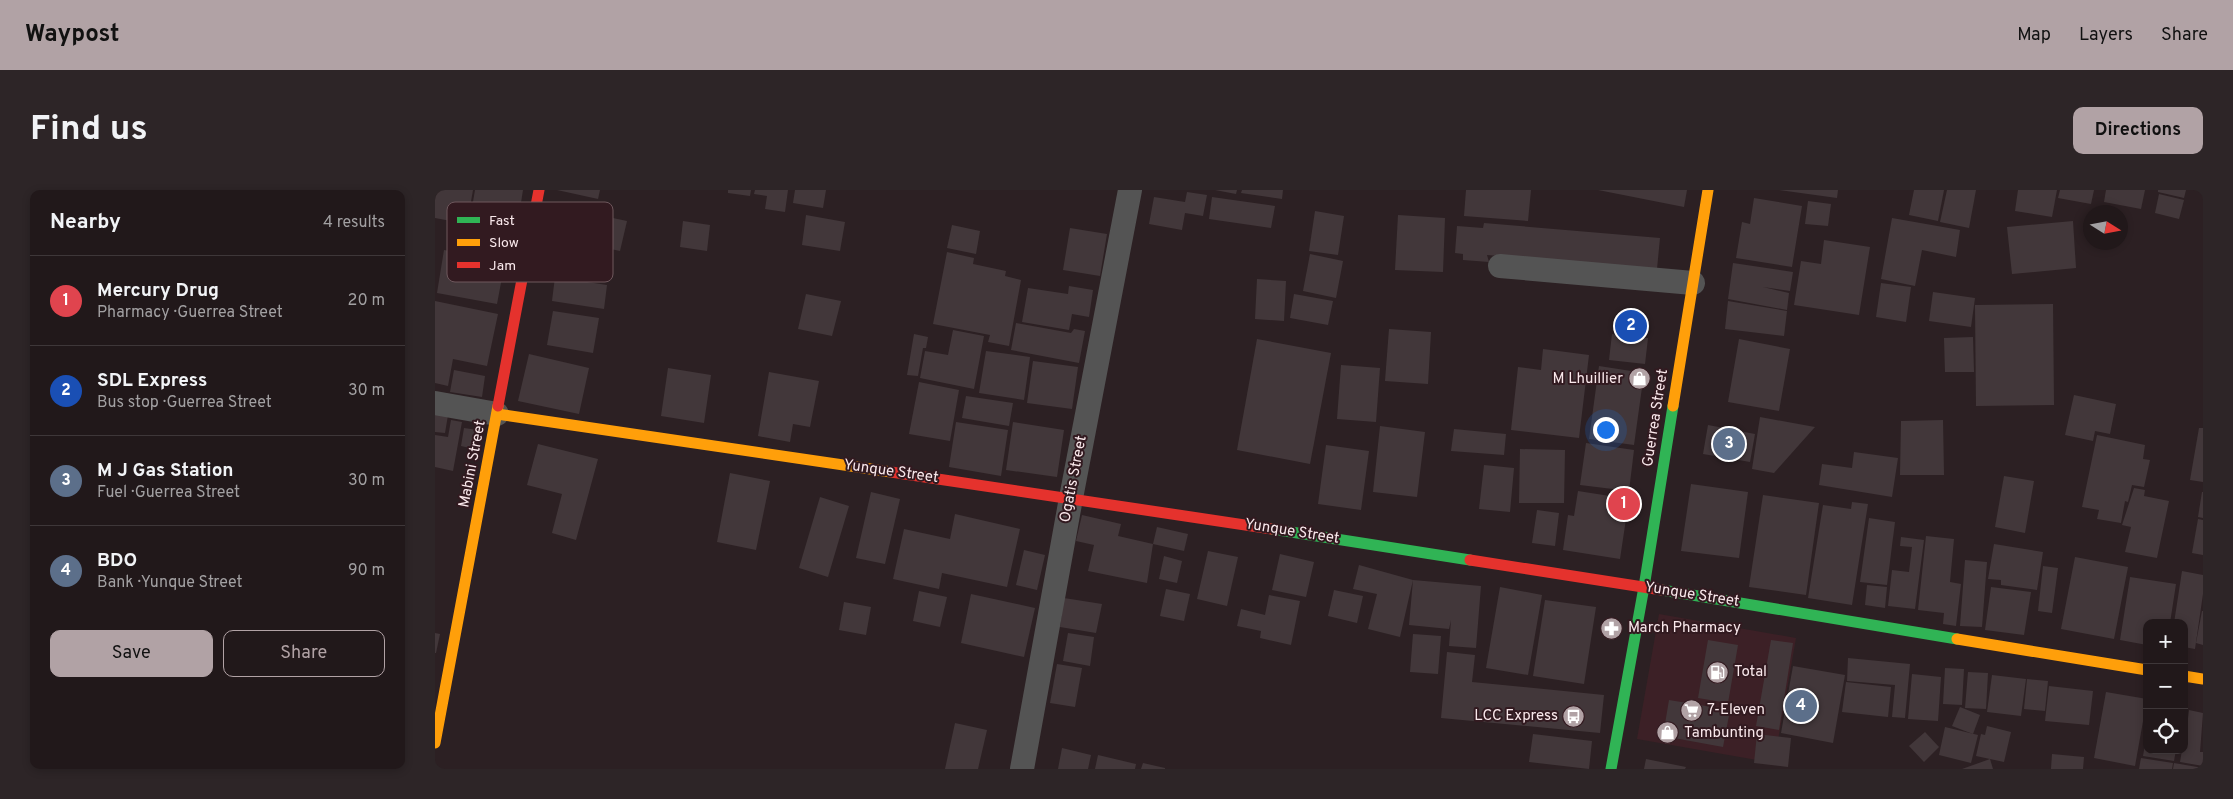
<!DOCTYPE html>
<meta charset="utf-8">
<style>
:root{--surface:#21181a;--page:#2d2527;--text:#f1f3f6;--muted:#a2a0a2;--line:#3e3739;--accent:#b1a2a5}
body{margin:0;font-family:Overpass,sans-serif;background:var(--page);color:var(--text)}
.controls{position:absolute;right:15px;bottom:15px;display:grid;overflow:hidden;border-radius:10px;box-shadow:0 2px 8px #0003}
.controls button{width:45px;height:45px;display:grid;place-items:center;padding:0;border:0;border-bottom:1px solid var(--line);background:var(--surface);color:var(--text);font:25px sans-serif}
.compass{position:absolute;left:1648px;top:15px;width:45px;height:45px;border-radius:50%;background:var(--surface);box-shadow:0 2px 8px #0003;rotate:101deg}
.you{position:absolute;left:1170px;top:239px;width:18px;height:18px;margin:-12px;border:4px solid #fff;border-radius:50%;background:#1a73e8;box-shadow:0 0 0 8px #1a73e833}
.badge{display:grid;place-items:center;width:32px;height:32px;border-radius:50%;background:var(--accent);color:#fff;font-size:16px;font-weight:700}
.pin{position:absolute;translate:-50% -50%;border:2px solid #fff;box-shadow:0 1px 5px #0006}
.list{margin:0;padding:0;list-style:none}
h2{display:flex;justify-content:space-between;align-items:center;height:65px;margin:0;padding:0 20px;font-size:21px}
h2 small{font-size:16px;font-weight:400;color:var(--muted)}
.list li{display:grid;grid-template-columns:32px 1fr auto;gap:15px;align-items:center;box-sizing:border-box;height:90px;padding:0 20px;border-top:1px solid var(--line)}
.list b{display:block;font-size:19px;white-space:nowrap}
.list p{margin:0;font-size:16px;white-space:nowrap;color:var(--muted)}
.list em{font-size:16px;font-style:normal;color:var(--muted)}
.actions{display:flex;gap:10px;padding:15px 20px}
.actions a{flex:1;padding:11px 0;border:1px solid var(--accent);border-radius:10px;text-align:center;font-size:18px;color:var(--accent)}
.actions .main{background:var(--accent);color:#111}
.icon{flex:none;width:28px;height:28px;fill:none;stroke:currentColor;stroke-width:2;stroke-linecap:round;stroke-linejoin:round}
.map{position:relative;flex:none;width:1768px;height:579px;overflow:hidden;border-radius:10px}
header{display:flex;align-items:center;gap:30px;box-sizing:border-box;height:70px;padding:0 25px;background:var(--accent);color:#111}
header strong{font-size:24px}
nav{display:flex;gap:28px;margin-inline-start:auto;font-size:18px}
.intro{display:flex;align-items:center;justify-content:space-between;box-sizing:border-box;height:120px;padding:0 30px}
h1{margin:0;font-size:35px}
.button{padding:12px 22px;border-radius:10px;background:var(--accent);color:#111;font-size:18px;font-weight:700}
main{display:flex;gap:30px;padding:0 30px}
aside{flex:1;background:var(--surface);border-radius:10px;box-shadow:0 2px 8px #0003}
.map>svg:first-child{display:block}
.built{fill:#3c2026}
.building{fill:#42373a}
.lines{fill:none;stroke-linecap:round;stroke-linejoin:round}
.street{stroke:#545454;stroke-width:24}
.fast{stroke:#30b455;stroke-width:11}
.slow{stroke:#ff9f0a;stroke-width:11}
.jam{stroke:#e5322d;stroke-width:11}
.labels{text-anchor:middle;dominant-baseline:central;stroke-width:4;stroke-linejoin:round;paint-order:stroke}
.poi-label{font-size:15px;fill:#f9e8eb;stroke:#321a20;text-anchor:start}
.street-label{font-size:15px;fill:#f9e8eb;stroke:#321a20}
.key{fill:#321a20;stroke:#6e585d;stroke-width:1}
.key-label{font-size:14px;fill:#f9e8eb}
</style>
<header>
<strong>Waypost</strong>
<nav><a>Map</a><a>Layers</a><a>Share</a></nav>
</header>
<div class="intro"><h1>Find us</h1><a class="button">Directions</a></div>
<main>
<aside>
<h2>Nearby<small>4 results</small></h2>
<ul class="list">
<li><span class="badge" style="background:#e0444e">1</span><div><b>Mercury Drug</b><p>Pharmacy · Guerrea Street</p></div><em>20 m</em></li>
<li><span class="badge" style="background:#1a4fb4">2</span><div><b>SDL Express</b><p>Bus stop · Guerrea Street</p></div><em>30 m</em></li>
<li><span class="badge" style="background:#5c6f8a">3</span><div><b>M J Gas Station</b><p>Fuel · Guerrea Street</p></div><em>30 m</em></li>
<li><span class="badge" style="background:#5c6f8a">4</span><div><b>BDO</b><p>Bank · Yunque Street</p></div><em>90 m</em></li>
</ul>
<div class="actions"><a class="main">Save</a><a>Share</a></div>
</aside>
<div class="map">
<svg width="1768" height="579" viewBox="0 0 1768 579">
<rect width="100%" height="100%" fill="#2c2023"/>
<path class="built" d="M1224,424L1361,448L1339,573L1202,549Z"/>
<g class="building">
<path d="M0,0H38L32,34L0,28Z"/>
<path d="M40,0H88L81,44L34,35Z"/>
<path d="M122,0H165L163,9Z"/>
<path d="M293,0H316L315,6L293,3Z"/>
<path d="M320,0H353L350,22L330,19L332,6L319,4Z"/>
<path d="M360,0H391L388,18L358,13Z"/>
<path d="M780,0H802L801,4Z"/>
<path d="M807,0H848L847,9L806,3Z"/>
<path d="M1031,0H1096L1093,31L1029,26Z"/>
<path d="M1163,0H1252L1249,17Z"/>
<path d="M1344,0H1403L1402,8Z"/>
<path d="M1479,0H1509L1503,31L1474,25Z"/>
<path d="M1512,0H1541L1534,38L1505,32Z"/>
<path d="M1583,0H1622L1617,27L1580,21Z"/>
<path d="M1625,0H1659L1656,14L1623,8Z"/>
<path d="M1671,0H1710L1706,19L1669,12Z"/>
<path d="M1723,0H1751L1749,8L1723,2Z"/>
<path d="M752,2L772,5L768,26L750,23L747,40L714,34L719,7L750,12Z"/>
<path d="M1724,4L1749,10L1744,29L1720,23Z"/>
<path d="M777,7L840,16L836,38L774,29Z"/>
<path d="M1319,8L1367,16L1357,77L1301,68L1307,32L1315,34Z"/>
<path d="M1373,11L1396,14L1393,36L1370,34Z"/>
<path d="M126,17L192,31L185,61L119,47Z"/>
<path d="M880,21L909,26L903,65L874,61Z"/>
<path d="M371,25L410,32L405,61L367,55Z"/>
<path d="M963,25L1010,28L1008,82L960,80Z"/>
<path d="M1457,28L1525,40L1521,67L1487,60L1480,96L1446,89Z"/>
<path d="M248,31L275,35L272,61L245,57Z"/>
<path d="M1638,31L1641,78L1577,84L1572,37Z"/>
<path d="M1049,33L1225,48L1222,79L1052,65L1054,72L1028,70V64L1020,63L1022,36L1048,38Z"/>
<path d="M517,35L545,41L541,64L512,58Z"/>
<path d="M635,38L672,44L665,86L628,80Z"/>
<path d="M1389,50L1435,57L1424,125L1359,115L1366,71L1386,74Z"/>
<path d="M9,60L70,71L62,114L2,103Z"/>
<path d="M512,62L539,68L538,74L571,81L570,86L586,90L574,156L553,152L555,145L498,134Z"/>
<path d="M875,64L908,71L901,108L868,101Z"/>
<path d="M1298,73L1358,82L1355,101L1328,97L1354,103L1352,120L1293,109Z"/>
<path d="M120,87L172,95L169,119L117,111Z"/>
<path d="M822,89L851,91L849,131L820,129Z"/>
<path d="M1446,93L1476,97L1471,132L1441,127Z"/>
<path d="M634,96L658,100L654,127L637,124L634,140L587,132L593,98L633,104Z"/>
<path d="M1498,102L1540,108L1536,137L1494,131Z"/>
<path d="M371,104L406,111L397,146L363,139Z"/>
<path d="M859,104L898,111L893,135L855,128Z"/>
<path d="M0,111L63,124L52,176L18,169L13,196L0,193Z"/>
<path d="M1293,111L1352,121L1349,146L1290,139Z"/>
<path d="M1618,114L1619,215L1541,216L1540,115Z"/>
<path d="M118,121L164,128L158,163L112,155Z"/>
<path d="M581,133L636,143L639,139L650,141L644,173L576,160Z"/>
<path d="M954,139L996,142L993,194L950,191Z"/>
<path d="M518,140L549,146L539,199L485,188L490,161L513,165Z"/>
<path d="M479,144L493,147L491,158H488L483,186L472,185Z"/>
<path d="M1177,144L1213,148L1210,174L1174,170Z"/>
<path d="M1538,147L1539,182H1510L1509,148Z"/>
<path d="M822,149L896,163L875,274L802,260Z"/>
<path d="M1304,149L1355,159L1344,221L1293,212Z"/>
<path d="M1108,159L1154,165L1144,248L1076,240L1083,177L1106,180Z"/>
<path d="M551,161L595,167L589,210L544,203Z"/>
<path d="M94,164L154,178L144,224L83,211Z"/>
<path d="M598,171L643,177L637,219L592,213Z"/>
<path d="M906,175L945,178L941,232L902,229Z"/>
<path d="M1164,176L1209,183L1199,255L1154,249Z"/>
<path d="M233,178L276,185L269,233L226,226Z"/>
<path d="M19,180L50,186L47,207L15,202Z"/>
<path d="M334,182L384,191L375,237L358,234L355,252L323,246Z"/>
<path d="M484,192L524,200L515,251L474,244Z"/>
<path d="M1639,205L1681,214L1675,244L1660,241L1658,251L1630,245Z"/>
<path d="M531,206L578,213L574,236L527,228Z"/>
<path d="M0,223L13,225L10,243L0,242Z"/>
<path d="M1325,227L1380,237L1339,283L1317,279Z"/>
<path d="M16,230L27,232L18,281L0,277V245L13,247Z"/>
<path d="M1508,230L1509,285H1465L1466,231Z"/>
<path d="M521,232L573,240L566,286L514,277Z"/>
<path d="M578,232L629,240L622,287L571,280Z"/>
<path d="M1273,235L1320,244L1315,272L1268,264Z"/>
<path d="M945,236L990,242L982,307L938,302Z"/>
<path d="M29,238L43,240L39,259L26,256Z"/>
<path d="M1764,238H1768V292L1755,290Z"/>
<path d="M1019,239L1071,244L1069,265L1016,261Z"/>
<path d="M1662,245L1710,255L1708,269L1715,270L1709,297L1697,295L1693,312L1690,311L1686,333L1662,329L1664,320L1647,317Z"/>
<path d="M1151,253L1199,260L1194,301L1145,295Z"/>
<path d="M103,254L163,269L141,350L117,343L127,304L92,295Z"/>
<path d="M891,255L934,261L926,320L883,314Z"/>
<path d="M1085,259L1130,260L1129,313H1084Z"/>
<path d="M1419,262L1463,268L1457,307L1384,295L1387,274L1417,278Z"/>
<path d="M1049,275L1079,278L1075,322L1044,319Z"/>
<path d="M295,283L335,291L321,360L282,352Z"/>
<path d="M1569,286L1599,291L1590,343L1560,337Z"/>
<path d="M1256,294L1313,302L1304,368L1246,361Z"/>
<path d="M1699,298L1710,300L1709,306L1734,311L1722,368L1690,362L1696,337L1687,335Z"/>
<path d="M1143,301L1194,309L1185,369L1128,360L1133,325L1139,326Z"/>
<path d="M436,302L465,309L450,374L421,368Z"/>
<path d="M1767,302H1768V328L1763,327Z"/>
<path d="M1328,305L1384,313L1371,405L1314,397Z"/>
<path d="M385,307L414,316L393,387L364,378Z"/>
<path d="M1417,312L1433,314L1417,415L1373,408L1388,315L1416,319Z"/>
<path d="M1102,320L1124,323L1120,356L1097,353Z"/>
<path d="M520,324L585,339L572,397L507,383L504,399L458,389L469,339L515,349Z"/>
<path d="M647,325L686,334L683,346L718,354L712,393L653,381L659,355L641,351Z"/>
<path d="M1434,328L1460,332L1452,395L1425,392Z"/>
<path d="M1763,329L1768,330V365L1757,363Z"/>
<path d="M722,337L753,344L749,361L718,354Z"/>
<path d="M1491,346L1519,349L1515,392L1526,394L1521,436L1508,434L1509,423L1483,420Z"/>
<path d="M1466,347L1489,350L1480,419L1453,416L1457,380L1474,382L1477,357L1465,356Z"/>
<path d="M1559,354L1608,362L1602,400L1566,395V390L1553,389Z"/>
<path d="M589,360L610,365L602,400L581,395Z"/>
<path d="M773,361L803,367L792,416L762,409Z"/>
<path d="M845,364L879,372L871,407L837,400Z"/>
<path d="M729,366L747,371L742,393L724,389Z"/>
<path d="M1640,367L1693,377L1679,449L1626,439Z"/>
<path d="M1530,370L1552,372L1547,437L1525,436Z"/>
<path d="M924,375L978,390L1046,396L1041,458L1014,456L1016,430L1014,439L974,435L978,390L965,447L933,439L942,404L918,399Z"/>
<path d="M1608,376L1623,378L1617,423L1603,421Z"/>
<path d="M1747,381L1768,385V404L1760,459L1749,457V433H1739Z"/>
<path d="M1695,387L1741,394L1735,433H1712V455L1685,450Z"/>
<path d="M1432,395L1452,397L1450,418L1430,415Z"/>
<path d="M1065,397L1107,405L1093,485L1051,478Z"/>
<path d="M1556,397L1596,402L1589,445L1550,440Z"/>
<path d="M731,399L755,404L749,431L725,426Z"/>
<path d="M899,400L928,406L922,433L893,426Z"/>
<path d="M484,401L512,407L505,437L478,431Z"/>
<path d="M536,404L600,418L589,467L526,453Z"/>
<path d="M834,405L865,411L856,455L825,448L826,441L802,436L806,419L830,425Z"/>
<path d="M629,408L667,414L661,443L625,437Z"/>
<path d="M1110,410L1161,417L1149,494L1098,486Z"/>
<path d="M409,412L436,417L431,445L404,440Z"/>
<path d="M1767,421H1768V455L1761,453Z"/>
<path d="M0,443L5,444L1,463H0Z"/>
<path d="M633,443L659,447L655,476L628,471Z"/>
<path d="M978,444L1006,446L1003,484L975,482Z"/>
<path d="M1273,450L1303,455L1293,513L1263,508Z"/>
<path d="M1336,450L1358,453L1344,540L1321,536Z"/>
<path d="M1012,462L1040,465L1037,492L1169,505L1165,543L1006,528Z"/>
<path d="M1413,468L1475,474L1470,528L1457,527L1460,495L1412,491Z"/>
<path d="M622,474L647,478L640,517L615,513Z"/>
<path d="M1358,476L1410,485L1398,553L1346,543Z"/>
<path d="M1510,478L1529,479L1527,515L1508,514Z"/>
<path d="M1533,482L1553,483L1551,519L1530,518Z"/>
<path d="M1477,484L1506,487L1503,531L1473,529Z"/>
<path d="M1557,485L1591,489L1586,526L1552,522Z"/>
<path d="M1592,489L1613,491L1610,521L1589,519Z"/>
<path d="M1411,492L1456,497L1453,527L1407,522Z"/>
<path d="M1614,496L1658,501L1654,535L1610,531Z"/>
<path d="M1671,502L1712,509L1700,576L1659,568Z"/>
<path d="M1234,510L1295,520L1288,557L1228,546Z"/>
<path d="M1525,517L1545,525L1538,544L1517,536Z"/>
<path d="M1754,520L1768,523L1765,562H1768V576L1745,572L1747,560H1749Z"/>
<path d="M520,533L552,540L543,579H510Z"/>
<path d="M1552,536L1576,542L1569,572L1541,566L1546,544L1550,545Z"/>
<path d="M1510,537L1543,545L1536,573L1504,565Z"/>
<path d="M1490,542L1504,557L1489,572L1474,556Z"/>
<path d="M1098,544L1157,551L1154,579L1094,572Z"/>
<path d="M1322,544L1356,548L1353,577L1319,573Z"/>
<path d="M1711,548L1712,560H1741L1739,571L1708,566Z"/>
<path d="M627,558L656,565L653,579H623Z"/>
<path d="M1617,564L1649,567L1648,579H1616Z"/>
<path d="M663,565L701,574L700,579H660Z"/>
<path d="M1706,568L1738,573L1737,579H1704Z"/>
<path d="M1211,569L1251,577L1250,579H1209Z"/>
<path d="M1555,569L1558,579H1527Z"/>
<path d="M708,573L730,578V579H706Z"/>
<path d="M1739,573L1768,578V579H1738Z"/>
</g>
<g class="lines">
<g class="street">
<path d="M1065,76L1258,93"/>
<path d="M0,213L62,224"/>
<path d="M587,579L636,308L695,0"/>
</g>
<g class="fast">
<path d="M837,339L1035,370"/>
<path d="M1227,400L1522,449"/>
<path d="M1176,579L1209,397L1238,216"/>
</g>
<g class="slow">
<path d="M1238,216L1273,0"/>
<path d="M62,224L456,282"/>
<path d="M1522,449L1712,480"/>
<path d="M1749,486L1768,489"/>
<path d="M0,553L63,216"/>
</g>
<g class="jam">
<path d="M63,216L104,0"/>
<path d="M456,282L837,339"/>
<path d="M1035,370L1227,400"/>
</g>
</g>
<defs>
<symbol id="shop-disc" viewBox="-11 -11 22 22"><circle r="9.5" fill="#b1a2a5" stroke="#321a20"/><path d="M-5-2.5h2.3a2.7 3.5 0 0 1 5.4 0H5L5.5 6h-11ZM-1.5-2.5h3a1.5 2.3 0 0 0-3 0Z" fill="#fff"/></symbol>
<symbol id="pharmacy-disc" viewBox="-11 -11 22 22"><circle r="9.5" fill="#b1a2a5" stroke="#321a20"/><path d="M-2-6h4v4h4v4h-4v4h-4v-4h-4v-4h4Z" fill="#fff"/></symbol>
<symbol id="fuel-disc" viewBox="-11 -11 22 22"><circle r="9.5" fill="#b1a2a5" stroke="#321a20"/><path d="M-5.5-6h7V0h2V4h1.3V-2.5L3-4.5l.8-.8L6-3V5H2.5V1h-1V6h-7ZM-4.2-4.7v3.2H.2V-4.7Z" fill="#fff"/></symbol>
<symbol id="supermarket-disc" viewBox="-11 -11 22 22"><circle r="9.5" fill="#b1a2a5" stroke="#321a20"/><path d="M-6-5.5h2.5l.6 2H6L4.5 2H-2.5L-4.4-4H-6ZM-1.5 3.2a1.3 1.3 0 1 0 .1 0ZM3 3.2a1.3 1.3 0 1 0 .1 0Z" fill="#fff"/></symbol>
<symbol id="bus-disc" viewBox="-11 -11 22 22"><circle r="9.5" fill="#b1a2a5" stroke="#321a20"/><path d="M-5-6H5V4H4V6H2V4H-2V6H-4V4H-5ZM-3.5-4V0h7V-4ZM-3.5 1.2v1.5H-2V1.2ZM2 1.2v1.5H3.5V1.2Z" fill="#fff"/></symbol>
</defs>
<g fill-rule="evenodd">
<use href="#shop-disc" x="1192" y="176" width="25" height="25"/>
<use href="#pharmacy-disc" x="1164" y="426" width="25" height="25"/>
<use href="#fuel-disc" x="1270" y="470" width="25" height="25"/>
<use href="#supermarket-disc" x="1244" y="508" width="25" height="25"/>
<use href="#bus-disc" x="1126" y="514" width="25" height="25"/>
<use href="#shop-disc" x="1220" y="530" width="25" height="25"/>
</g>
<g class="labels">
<g class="poi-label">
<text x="1188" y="189" text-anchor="end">M Lhuillier</text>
<text x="1193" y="438">March Pharmacy</text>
<text x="1299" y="482">Total</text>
<text x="1272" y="520">7-Eleven</text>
<text x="1123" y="526" text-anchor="end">LCC Express</text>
<text x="1249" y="543">Tambunting</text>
</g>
<g class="street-label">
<text transform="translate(1221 228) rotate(-81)">Guerrea Street</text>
<text transform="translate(38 274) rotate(-79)">Mabini Street</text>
<text transform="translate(456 282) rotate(8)">Yunque Street</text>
<text transform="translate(639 289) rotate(-79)">Ogatis Street</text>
<text transform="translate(857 342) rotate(9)">Yunque Street</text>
<text transform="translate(1257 405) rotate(9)">Yunque Street</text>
</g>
</g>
<rect x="12" y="12" width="166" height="80" rx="8" class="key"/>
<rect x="22" y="27" width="23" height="6" fill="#30b455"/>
<rect x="22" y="49" width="23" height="7" fill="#ff9f0a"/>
<rect x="22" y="72" width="23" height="6" fill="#e5322d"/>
<g class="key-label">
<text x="54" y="35">Fast</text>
<text x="54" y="57">Slow</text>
<text x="54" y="80">Jam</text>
</g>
</svg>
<div class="controls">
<button>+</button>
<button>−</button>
<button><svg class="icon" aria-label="locate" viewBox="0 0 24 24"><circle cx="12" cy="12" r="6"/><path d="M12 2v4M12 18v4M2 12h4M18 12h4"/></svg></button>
</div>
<svg class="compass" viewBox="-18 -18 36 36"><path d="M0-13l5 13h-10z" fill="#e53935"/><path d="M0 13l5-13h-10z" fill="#a2a0a2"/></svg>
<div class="you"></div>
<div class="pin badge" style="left:1189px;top:314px;background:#e0444e">1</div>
<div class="pin badge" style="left:1196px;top:136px;background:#1a4fb4">2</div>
<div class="pin badge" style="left:1294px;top:254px;background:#5c6f8a">3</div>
<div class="pin badge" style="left:1366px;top:516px;background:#5c6f8a">4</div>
</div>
</main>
